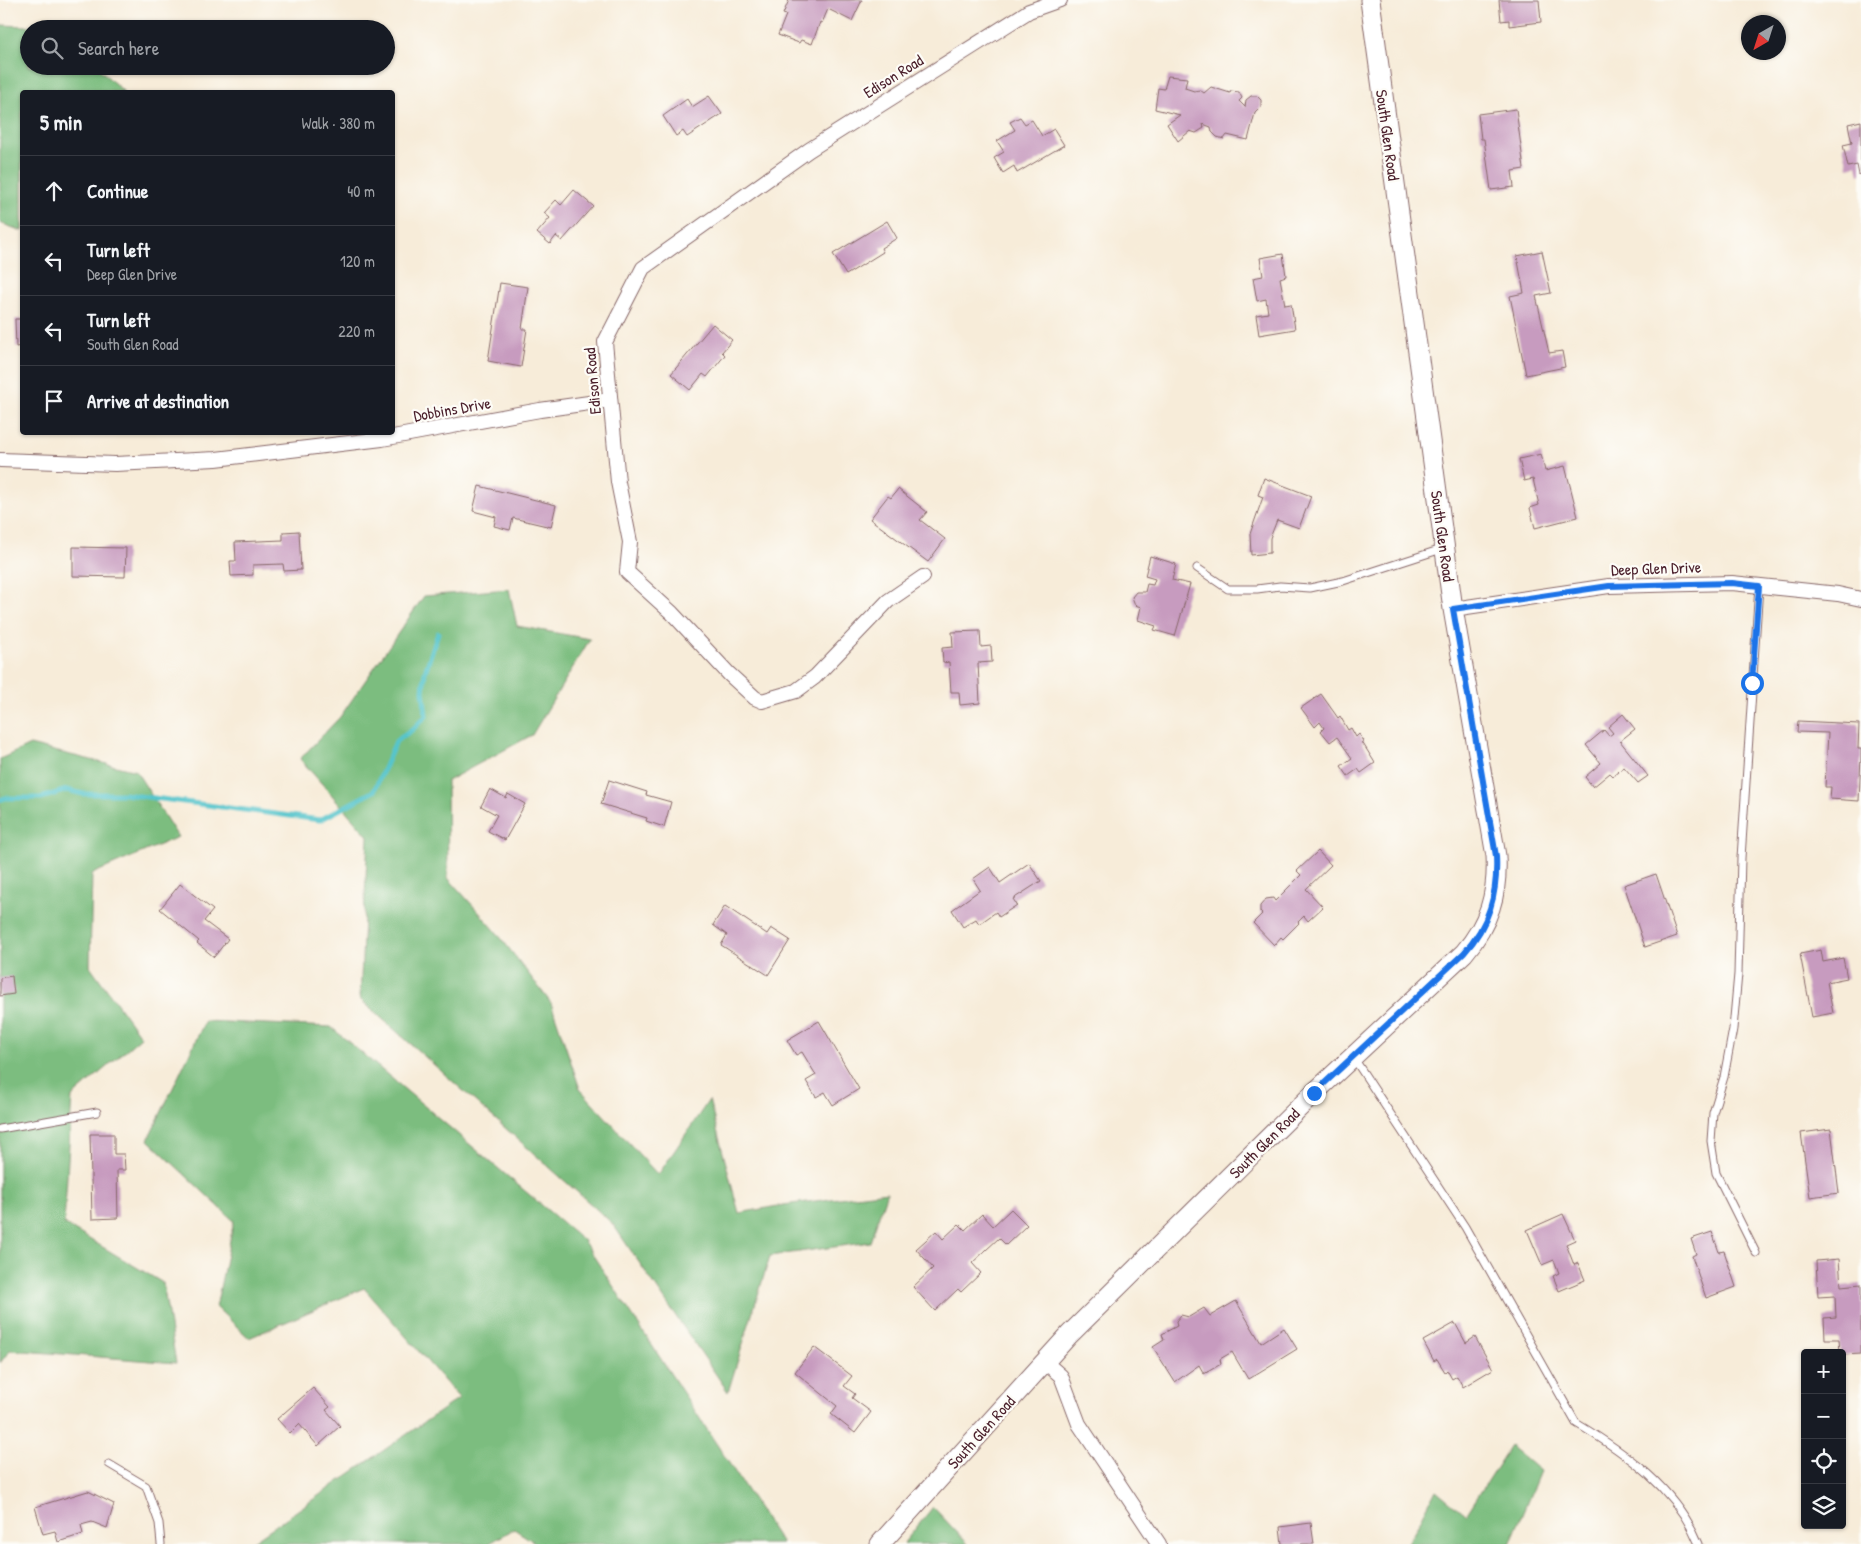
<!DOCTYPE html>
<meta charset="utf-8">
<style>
:root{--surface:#171b24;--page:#20242c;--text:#f1f3f6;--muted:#9ea1a6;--line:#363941}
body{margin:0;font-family:"Patrick Hand",sans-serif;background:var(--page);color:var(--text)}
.controls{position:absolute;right:15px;bottom:15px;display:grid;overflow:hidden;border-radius:5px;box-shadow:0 1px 4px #0004}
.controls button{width:45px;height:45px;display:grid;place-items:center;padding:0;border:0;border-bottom:1px solid var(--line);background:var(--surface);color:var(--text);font:25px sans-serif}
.compass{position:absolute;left:1741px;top:15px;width:45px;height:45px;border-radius:50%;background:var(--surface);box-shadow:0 1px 4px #0004;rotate:219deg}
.stop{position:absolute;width:15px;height:15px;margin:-11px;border:4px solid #1a73e8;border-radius:50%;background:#fff}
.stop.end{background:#1a73e8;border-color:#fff;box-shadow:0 1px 5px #0008}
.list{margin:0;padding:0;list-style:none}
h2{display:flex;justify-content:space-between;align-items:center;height:65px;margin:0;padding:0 20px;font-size:21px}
h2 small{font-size:16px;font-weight:400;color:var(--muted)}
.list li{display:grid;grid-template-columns:32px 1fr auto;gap:15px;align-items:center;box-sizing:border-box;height:70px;padding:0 20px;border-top:1px solid var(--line)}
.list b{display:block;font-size:19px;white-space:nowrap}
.list p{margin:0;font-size:16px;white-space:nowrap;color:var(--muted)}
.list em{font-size:16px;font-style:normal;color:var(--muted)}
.icon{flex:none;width:28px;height:28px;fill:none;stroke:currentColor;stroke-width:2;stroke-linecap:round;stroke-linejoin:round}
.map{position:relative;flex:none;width:1861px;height:1544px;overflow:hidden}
.search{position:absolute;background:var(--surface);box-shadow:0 1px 4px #0004;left:20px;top:20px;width:375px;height:55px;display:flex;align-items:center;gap:12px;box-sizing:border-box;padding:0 18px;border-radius:28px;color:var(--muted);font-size:19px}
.panel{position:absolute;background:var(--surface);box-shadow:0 1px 4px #0004;left:20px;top:90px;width:375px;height:345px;border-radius:5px}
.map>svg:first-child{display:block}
.forest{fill:#7cbd7f;stroke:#636e55}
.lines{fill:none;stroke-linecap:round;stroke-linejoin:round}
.stream{stroke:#57c5cc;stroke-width:5}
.building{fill:#c79bbf}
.lane-casing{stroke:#876768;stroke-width:9}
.street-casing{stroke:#876768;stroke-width:16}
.secondary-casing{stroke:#876768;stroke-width:21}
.lane{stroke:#fff;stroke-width:7}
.street{stroke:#fff;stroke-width:14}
.secondary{stroke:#fff;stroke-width:19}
.route{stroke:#1a73e8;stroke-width:6}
.labels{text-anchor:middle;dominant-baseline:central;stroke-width:4.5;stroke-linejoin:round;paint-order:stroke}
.street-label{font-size:16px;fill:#4a1f2b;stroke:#fdfcf7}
</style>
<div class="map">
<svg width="1861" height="1544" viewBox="0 0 1861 1544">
<rect width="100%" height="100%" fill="#fdfcf7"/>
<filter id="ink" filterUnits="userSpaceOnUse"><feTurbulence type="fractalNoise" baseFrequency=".02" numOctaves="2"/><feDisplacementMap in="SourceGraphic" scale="10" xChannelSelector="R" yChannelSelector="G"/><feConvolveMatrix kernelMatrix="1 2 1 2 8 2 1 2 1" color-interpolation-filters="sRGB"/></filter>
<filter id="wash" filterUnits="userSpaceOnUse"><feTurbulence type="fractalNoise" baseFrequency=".0096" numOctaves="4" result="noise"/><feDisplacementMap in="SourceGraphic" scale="20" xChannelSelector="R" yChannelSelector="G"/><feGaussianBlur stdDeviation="1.12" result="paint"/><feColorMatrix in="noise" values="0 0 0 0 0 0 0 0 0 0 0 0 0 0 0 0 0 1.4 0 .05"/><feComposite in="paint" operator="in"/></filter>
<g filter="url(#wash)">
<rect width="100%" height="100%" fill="#f7ecd9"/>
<g class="forest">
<path d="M0,25L53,27L55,29H29V66H96L124,92H22V231L0,223Z"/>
<path d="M509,589L517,626L590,639L532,735L447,781L448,878L494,929L551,1003L580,1089L658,1175L709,1100L739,1213L783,1205L887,1192L870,1242L770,1256L728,1392L612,1223L360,999L368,836L300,759L340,717L424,596Z"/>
<path d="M30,745L136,771L178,837L92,874L90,966L141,1037L72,1097L64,1224L163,1283L176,1363L10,1350L0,1363V759Z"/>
<path d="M205,1021L331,1027L583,1240L782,1544H537L514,1529L488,1544H249L459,1398L364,1288L249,1338L216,1307L234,1221L148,1140Z"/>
<path d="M1510,1446L1540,1471L1510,1544H1408L1436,1490L1466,1515Z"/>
<path d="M933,1507L968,1544H903Z"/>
</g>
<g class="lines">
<path class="stream" d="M0,800L5,798H41L67,790L83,794H124L320,820L374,791L396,741L412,730L426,716L423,691L425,672L438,633"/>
</g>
<g id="blocks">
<g class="building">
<path d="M789,0H862L852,21L828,9L822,23L820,22L812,44L801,40L799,43L778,35L786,15L783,14Z"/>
<path d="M1499,0H1539L1541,22L1509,26V20L1501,21Z"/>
<path d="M1168,76L1187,78L1185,88L1194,91L1200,90L1204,93L1211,87L1230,93L1231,91L1239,92L1242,98L1239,101L1245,107L1246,100L1251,96H1257L1261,100V107L1255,113L1248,140L1227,135L1224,139L1217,137L1212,132L1211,127L1203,124L1204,128L1196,133L1190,131L1178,141L1167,124L1180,115L1155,109L1158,88L1164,89Z"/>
<path d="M709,96L722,114L687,137L683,131L676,136L663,116L687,99L692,107Z"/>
<path d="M1516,109L1524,169L1512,171L1514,187L1491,190L1484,139H1481L1478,114Z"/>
<path d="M1020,117L1025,124L1032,120L1042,136L1054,129L1064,145L1017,173L1014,166L1003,173L994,158L1004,152L997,141L1015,130L1010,122Z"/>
<path d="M1861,121V174L1859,175L1857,165L1848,167L1843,145L1852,143L1848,124Z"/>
<path d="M574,190L593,206L562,241L556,236L550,244L537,233L550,218L544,213L556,200L561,205Z"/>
<path d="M887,221L897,238L881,248L883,252L846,275L833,254Z"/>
<path d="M1542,251L1551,293L1536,296L1549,353L1562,351L1565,367L1526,375L1510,296L1524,293L1517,256Z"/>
<path d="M1283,254L1286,276L1280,278L1285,305L1291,304L1295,329L1259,335L1256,315L1268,313L1266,299L1257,301L1253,278L1263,276L1260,258Z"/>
<path d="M500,283L528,287L522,329H527L521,367L488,361Z"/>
<path d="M15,319H22V346L16,347Z"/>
<path d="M713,324L732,340L722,352L725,355L707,377L703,374L690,390L671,374Z"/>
<path d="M1541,454L1545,471L1565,466L1578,517L1535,528L1530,508L1539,505L1533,479L1524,481L1519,459Z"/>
<path d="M1264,478L1311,496L1299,528L1277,520L1270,538V553L1251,555L1250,534L1263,497L1258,495Z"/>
<path d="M479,486L556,505L551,527L513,518L510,530L494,526L496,517L473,511Z"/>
<path d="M898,489L927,512L920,520L945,539L928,562L870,519L888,496L891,498Z"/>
<path d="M299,531L301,570L284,571L283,564L253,565V575L231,576L230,561H236L235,542L283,540V532Z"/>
<path d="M73,547L126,548L125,577L73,576Z"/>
<path d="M1150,556L1176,564L1172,580L1190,584L1175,636L1154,630L1156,626L1138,620L1141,607L1135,605L1132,597L1136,592H1145L1147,584L1153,585L1155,579L1145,576Z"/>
<path d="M980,631L981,647L991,646L992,662L978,663L980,703L960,705L959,692H951L949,662L943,663L942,648L953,647L952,632Z"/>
<path d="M1321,694L1338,718L1340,716L1348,730L1351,728L1356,737L1359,734L1364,741L1362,742L1375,763L1361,773L1358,769L1348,776L1341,766L1352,758L1337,737L1330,742L1321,731L1324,728L1320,722L1315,727L1301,708Z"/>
<path d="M1623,714L1635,729L1620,741L1648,776L1638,783L1624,767L1613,776L1610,773L1593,787L1585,777L1601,763L1586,745L1604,730L1609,736L1613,733L1608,727Z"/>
<path d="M1798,721L1859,724L1858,749H1861V756L1859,801L1830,799L1831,787H1825L1828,733L1797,732Z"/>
<path d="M609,780L647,792L646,795L671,802L664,827L646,821L647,818L601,804Z"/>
<path d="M490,789L506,798L508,794L525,804L505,840L488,831L497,815L481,806Z"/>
<path d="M1318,851L1331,865L1306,889L1323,907L1308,921L1304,916L1298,922L1299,923L1283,939L1281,937L1274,945L1253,923L1262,914L1260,912V906L1266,899L1273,898L1275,901L1301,875L1297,871Z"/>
<path d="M1029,863L1041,881L1013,899L1017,905L999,917L996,912L979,924L976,919L963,927L952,910L980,890L973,879L990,867L1000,883Z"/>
<path d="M1656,874L1677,936L1645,947L1624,885Z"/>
<path d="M180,884L213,910L204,921L228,939L214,957L197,943L199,941L160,909Z"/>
<path d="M725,906L767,934L771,928L790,940L768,975L721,945L727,935L713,925Z"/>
<path d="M1821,950L1823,962L1843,958L1847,978L1827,982L1833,1013L1812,1017L1800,954Z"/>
<path d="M12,976L14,994L0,996V978Z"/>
<path d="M819,1021L859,1089L833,1105L825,1092L816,1097L806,1081L816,1075L802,1052L796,1055L787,1040Z"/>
<path d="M1831,1129L1839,1193L1810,1197L1801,1133Z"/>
<path d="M90,1134H114V1154H124L125,1170H117L118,1218L92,1219Z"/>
<path d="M1011,1209L1027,1225L1006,1245L999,1238L972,1263L981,1273L961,1292L958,1289L935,1311L913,1287L933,1268L916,1249L936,1231L943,1239L959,1224L965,1230L982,1214L993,1226Z"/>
<path d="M1563,1214L1575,1240L1566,1244L1574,1265L1578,1263L1585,1280L1559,1291L1553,1276L1559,1273L1554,1260L1542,1265L1527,1230Z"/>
<path d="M1712,1232L1719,1252L1724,1251L1736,1287L1706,1298L1692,1256L1696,1254L1691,1239Z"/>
<path d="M1839,1259L1841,1286L1861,1284V1354L1842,1355V1353H1840L1839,1339H1825L1824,1318L1836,1317L1835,1296L1818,1297L1816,1261Z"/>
<path d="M1236,1301L1261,1343L1284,1328L1297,1349L1248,1379L1232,1352L1220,1359L1221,1364L1204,1374L1199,1365L1175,1382L1153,1347L1164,1340L1162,1334L1177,1326L1176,1321L1181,1315L1189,1317L1204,1308L1210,1316Z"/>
<path d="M1455,1323L1466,1343L1475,1337L1493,1369L1463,1387L1457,1376L1452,1379L1447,1370L1445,1372L1437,1359L1434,1361L1423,1341Z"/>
<path d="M814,1347L852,1376L844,1386L855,1394L852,1398L871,1412L855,1433L831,1414L837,1406L795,1372Z"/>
<path d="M313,1388L330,1407L326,1410L340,1426L318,1446L299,1424L290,1433L277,1419Z"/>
<path d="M88,1491L114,1504L107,1528L92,1522L81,1525L83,1534L58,1542L55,1531L43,1534L35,1507Z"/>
<path d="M1311,1523L1314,1544H1282L1280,1527Z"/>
</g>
</g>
</g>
<g filter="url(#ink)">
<use href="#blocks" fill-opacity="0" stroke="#876768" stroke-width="1"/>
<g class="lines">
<defs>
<g id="lane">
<path d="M1197,568L1228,589H1257L1280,586L1310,588L1343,581L1445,548"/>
<path d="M1353,1057L1465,1227L1576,1423C1626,1453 1676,1488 1699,1544"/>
<path d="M0,1129L97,1112"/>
<path d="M1756,1253L1716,1173L1711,1141L1713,1113L1724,1077L1733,1029L1738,974L1741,858L1759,586"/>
<path d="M109,1464L146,1486L159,1523L161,1544"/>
</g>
<g id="street">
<path d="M0,460L115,464L216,459L382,439L540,410L610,400"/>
<path d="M923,577L888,601L815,677L796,691L762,701L755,698L729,674L672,613L627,572L630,542L618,482L605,342L643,268L809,150L1029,11L1060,0"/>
<path d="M1453,609L1609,586L1732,583L1838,594L1861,599"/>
<path d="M1045,1362L1061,1376L1079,1424L1159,1544"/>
</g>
<path id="secondary" d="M880,1544L1069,1335L1314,1093L1464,953C1489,924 1498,894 1496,856L1453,609L1370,0"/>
</defs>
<use href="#lane" class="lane-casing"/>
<use href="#street" class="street-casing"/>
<use href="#secondary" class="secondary-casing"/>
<use href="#lane" class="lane"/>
<use href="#street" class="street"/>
<use href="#secondary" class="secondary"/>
</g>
</g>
<g class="lines" filter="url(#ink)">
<path class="route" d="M1314,1093L1464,953C1489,925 1498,894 1496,856L1453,609L1609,586L1732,583L1759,586L1752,683"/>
</g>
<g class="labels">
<g class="street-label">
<text transform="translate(893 76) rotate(-32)">Edison Road</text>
<text transform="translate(1388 135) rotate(82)">South Glen Road</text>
<text transform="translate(592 381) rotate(-95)">Edison Road</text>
<text transform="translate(452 409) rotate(-10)">Dobbins Drive</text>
<text transform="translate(1443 536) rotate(82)">South Glen Road</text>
<text transform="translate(1656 568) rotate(-2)">Deep Glen Drive</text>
<text transform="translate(1264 1143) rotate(-45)">South Glen Road</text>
<text transform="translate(981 1432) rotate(-48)">South Glen Road</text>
</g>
</g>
</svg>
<div class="controls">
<button>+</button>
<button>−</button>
<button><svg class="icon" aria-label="locate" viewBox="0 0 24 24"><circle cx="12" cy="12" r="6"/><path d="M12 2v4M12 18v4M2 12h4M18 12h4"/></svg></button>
<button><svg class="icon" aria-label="layers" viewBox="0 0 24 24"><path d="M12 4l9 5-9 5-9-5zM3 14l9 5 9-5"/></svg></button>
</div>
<svg class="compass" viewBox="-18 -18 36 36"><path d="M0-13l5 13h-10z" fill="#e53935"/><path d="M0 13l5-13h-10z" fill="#9ea1a6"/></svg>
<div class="stop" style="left:1752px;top:683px"></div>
<div class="stop end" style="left:1314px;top:1093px"></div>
<div class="search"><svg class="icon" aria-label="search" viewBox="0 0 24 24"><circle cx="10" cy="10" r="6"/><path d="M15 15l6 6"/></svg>Search here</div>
<section class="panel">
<h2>5 min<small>Walk · 380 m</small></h2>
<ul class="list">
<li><svg class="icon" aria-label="ahead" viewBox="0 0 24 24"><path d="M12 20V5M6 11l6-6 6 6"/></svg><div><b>Continue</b></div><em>40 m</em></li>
<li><svg class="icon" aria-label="left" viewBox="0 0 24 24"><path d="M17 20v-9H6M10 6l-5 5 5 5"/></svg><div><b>Turn left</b><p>Deep Glen Drive</p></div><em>120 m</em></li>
<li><svg class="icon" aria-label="left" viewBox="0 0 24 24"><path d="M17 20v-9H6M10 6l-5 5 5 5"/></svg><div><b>Turn left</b><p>South Glen Road</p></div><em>220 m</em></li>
<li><svg class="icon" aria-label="arrive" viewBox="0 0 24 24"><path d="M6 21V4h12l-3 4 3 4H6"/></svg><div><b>Arrive at destination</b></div></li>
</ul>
</section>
</div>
